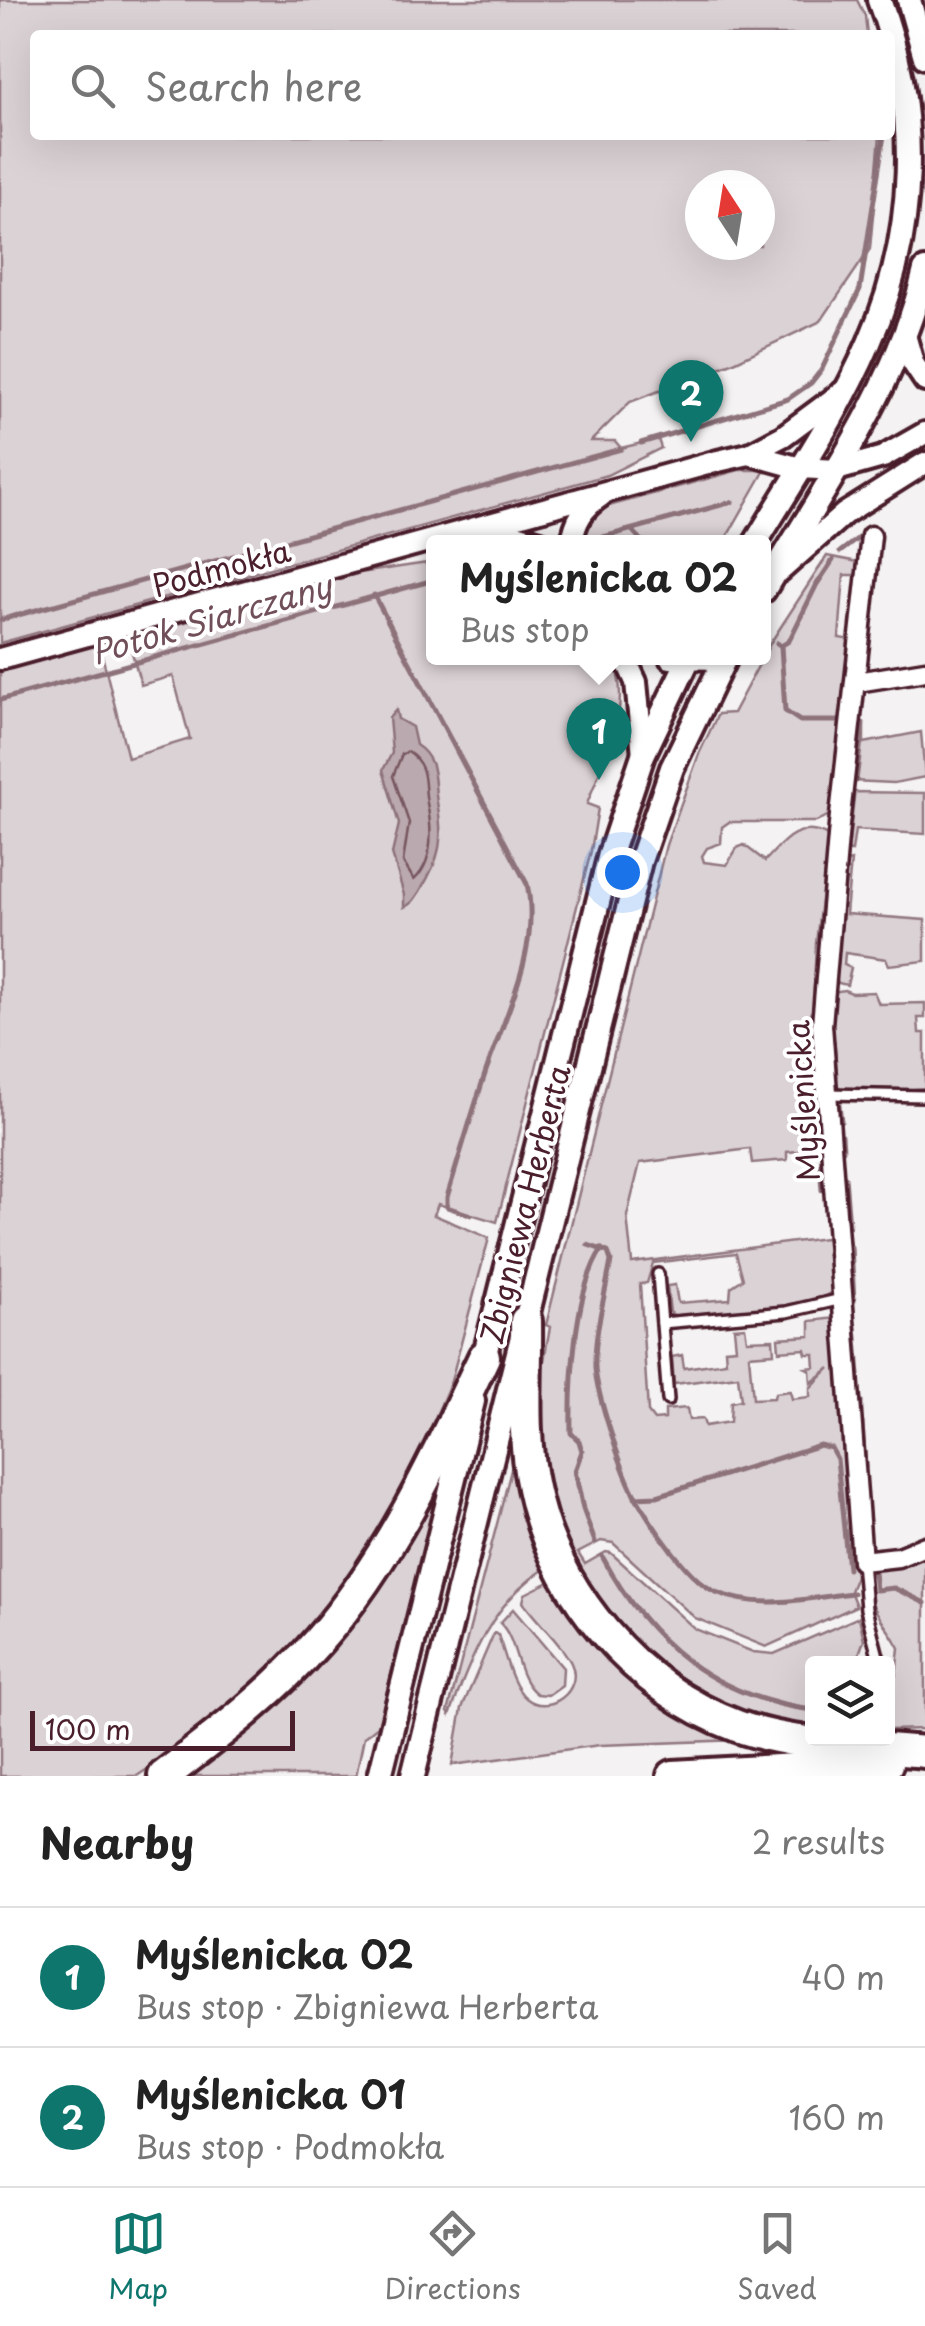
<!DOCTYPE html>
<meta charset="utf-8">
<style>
:root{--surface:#fff;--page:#f6f6f6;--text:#222;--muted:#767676;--line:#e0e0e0;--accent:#0f766e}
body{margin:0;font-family:"Playpen Sans",sans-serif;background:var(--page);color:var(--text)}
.controls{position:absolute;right:30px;bottom:30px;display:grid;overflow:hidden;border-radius:10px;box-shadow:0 10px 40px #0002}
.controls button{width:90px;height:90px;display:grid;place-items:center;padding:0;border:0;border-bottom:2px solid var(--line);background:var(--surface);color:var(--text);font:50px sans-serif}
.compass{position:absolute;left:685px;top:170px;width:90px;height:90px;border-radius:50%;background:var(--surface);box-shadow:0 10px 40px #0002;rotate:348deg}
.scale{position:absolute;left:30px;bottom:25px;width:265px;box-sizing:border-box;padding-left:10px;border:5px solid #4a1f2b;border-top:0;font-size:28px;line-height:35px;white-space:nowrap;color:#4a1f2b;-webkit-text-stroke:8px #fff;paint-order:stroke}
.you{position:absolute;left:622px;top:872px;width:35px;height:35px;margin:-25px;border:8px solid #fff;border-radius:50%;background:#1a73e8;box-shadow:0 0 0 15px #1a73e833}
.badge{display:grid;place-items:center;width:65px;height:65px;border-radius:50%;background:var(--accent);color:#fff;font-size:32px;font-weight:700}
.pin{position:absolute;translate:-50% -82px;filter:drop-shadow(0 2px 5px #0008)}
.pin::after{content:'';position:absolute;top:52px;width:35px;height:30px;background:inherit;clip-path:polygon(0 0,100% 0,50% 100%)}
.popup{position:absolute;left:426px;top:535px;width:345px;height:130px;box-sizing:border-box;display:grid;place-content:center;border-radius:10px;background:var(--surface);filter:drop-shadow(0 2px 8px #0005);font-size:32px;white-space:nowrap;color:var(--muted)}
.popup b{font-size:38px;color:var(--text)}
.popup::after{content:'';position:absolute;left:50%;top:100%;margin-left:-20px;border:20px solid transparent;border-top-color:var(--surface)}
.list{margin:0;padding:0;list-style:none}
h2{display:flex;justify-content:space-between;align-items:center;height:130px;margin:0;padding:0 40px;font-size:42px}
h2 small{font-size:32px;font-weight:400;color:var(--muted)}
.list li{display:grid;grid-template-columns:65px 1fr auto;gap:30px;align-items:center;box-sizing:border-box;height:140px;padding:0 40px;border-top:2px solid var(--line)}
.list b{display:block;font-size:38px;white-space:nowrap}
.list p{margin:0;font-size:32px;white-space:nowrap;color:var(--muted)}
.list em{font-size:32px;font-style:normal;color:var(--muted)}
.icon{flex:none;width:55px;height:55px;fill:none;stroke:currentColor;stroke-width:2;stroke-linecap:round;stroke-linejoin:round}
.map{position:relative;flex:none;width:925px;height:1776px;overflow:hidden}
.search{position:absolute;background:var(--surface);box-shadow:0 10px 40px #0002;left:30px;right:30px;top:30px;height:110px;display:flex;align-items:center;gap:25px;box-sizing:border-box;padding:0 35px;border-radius:10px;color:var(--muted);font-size:38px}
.sheet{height:410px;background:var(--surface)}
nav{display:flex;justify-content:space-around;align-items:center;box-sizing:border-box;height:140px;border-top:2px solid var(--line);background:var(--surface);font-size:28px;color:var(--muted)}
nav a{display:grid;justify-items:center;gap:5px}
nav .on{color:var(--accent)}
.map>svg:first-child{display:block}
.green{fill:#dbd2d5;stroke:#927880;stroke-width:2.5;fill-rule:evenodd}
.water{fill:#baa9ae;stroke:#8d727a;stroke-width:2.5}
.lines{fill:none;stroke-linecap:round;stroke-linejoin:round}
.shore{stroke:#77565f;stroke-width:2.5}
.stream{stroke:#8d727a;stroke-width:5}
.service-casing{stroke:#4a1f2b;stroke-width:16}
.minor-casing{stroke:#4a1f2b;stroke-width:25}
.tertiary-casing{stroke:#4a1f2b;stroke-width:28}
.secondary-casing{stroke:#4a1f2b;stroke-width:30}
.motorway-casing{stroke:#4a1f2b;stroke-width:38}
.service{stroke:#fff;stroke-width:9}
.minor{stroke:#fff;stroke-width:18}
.tertiary{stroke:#fff;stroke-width:20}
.secondary{stroke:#fff;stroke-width:22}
.motorway{stroke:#fff;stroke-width:30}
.labels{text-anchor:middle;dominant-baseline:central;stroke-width:8;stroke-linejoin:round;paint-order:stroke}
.street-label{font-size:30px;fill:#4a1f2b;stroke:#fff}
.water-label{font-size:32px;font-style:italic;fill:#714f59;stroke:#fff}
</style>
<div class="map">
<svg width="925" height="1776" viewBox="0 0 925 1776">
<rect width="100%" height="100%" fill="#f4f2f2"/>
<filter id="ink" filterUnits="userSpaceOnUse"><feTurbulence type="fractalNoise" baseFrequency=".01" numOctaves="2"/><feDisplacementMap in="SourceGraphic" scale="20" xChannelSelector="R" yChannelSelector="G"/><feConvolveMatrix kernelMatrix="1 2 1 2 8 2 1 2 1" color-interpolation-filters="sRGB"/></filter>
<g filter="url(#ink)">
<g class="green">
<path d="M0,0H857L865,16L867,35H35V135H880L870,249L821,321L732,363L630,402L591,441H615L621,448L658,439L661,448L607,475L0,643ZM700,185H760V245H700Z"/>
<path d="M739,470H765L724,542H582C585,526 594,513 609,506Z"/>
<path d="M827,556L858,562L857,575H844L839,638L852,640L845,711L841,712L838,730L842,732L831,814L816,822H729L722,827L721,843L707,848L702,856L704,862L727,865L737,848L744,845L765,861C784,841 796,822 826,835L828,840L816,943L813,1009L805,1023L807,1030L813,1035L815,1045L823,1149L787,1152V1160L752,1163L750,1149L640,1163L627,1216L632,1263L825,1238L830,1241L834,1290C817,1308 706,1313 675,1316L670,1312L667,1286L675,1285L678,1303L730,1299L731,1287L743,1279L736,1253L653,1263L647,1283L640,1284L648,1412L654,1420L665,1419V1410L687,1408L689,1420L703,1419L705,1426L730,1422L731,1402L741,1400L738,1376L674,1384L672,1357L682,1355L684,1368L726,1362L725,1349L736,1348L734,1328L745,1327L747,1340L773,1339L774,1353L749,1355L753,1399L774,1398L775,1393L790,1391L792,1399L810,1397V1388L830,1368L811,1383L810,1370L806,1368L815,1367L814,1354H806L805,1349L779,1351L778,1338L810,1336V1321L836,1318L844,1462L856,1576L850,1591L856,1606L766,1647L695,1618L613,1543L601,1541L578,1553L585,1564L606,1552L611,1553L695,1629L753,1652L774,1654L859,1617L864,1640L859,1654L863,1663L812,1664V1727C666,1709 565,1599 542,1456C534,1413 542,1369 550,1327L546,1325L666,845L699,754L718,714L733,713L771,642Z"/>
<path d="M434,562V658H611C636,702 603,760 587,804L598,808L591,851L497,1222L438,1204L434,1215L489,1238L451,1381L400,1499L355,1573L273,1667L205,1730L137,1776H0V671L99,643L128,758L190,739L173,676L141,685L128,638L360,573Z"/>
<path d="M864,727V743L921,732L925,777L894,783L852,781L859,728Z"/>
<path d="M851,792L925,793V834L855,830L852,851L843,850Z"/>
<path d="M851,861L846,914L925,920V961L889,965L886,959L845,953L844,965L851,968L847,985L830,981L842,863Z"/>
<path d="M844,990L852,993L874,992L879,1004L925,1003V1018H918L919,1033H925V1088C901,1090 854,1098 833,1084L830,1033L833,992Z"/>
<path d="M449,1446L378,1726L364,1737L356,1776H175L245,1725Z"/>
<path d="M517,1447L557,1578L739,1740L600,1745L452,1765L462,1708L494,1633L498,1635C505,1653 511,1686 526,1698C549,1717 584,1690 571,1663C560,1641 537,1623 523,1602L525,1594L549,1582L543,1570C491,1604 471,1658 450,1715L448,1712Z"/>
<path d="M925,1554V1729L888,1730V1684L896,1675L899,1648C888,1624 852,1594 877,1566Z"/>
<path d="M513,1609L563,1668L562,1685L548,1695L537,1694C515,1678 519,1642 500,1623Z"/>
</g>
<path class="water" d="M396,710L398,719L412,727L416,745C438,759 433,780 437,802C444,839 441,858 420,891C414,900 413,903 404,907V895L392,854L399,824L383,770L392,753L389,718Z"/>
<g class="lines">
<path class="shore" d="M408,752C429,766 423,783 427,803C432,828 435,861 414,880L403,862L409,823L393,776L402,754Z"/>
<g class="stream">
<path d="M641,443L788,399L811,383L822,369L860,289L884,135"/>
<path d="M632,530L643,542"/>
<path d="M589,541L732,502"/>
<path d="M840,552L861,536"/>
<path d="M374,595L527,884C541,946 506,1014 486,1071C472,1113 460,1155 447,1197V1207L471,1215"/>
<path d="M0,620L621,449"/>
<path d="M777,643L781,646L785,711L800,721H839"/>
<path d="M781,646L789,641L817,584L833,560"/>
<path d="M0,700L434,580"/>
<path d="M856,781L863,723"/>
<path d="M847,850L853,795"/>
<path d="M843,876L845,863"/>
<path d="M833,1041L836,1076"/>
<path d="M814,1090L819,1146"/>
<path d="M839,1105L841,1121"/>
<path d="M842,1135L843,1150"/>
<path d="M820,1164L822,1190"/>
<path d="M845,1177L849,1226"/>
<path d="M588,1245L608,1252L611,1261C605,1296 594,1332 595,1368C597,1395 623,1476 637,1499C652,1525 689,1581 716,1592C760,1611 808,1598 853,1593"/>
<path d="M851,1247L854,1301"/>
<path d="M855,1326L859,1375"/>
<path d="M861,1401V1407"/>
<path d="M862,1423L865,1467"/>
<path d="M635,1497L657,1496L820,1445L831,1448L837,1459L848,1569"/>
<path d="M595,1542L583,1509L575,1471L582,1451L579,1441L571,1433C570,1382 574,1291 602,1249"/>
<path d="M886,1551L925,1536"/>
<path d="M602,1556C648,1643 714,1697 812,1710"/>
<path d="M874,1572L876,1590L894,1588L925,1603"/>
</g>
<defs>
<g id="service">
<path d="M828,1094L925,1096"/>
<path d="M658,1274L668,1400"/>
<path d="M662,1323L786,1312L842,1299"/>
<path d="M862,1561L866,1609L880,1664"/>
</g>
<g id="minor">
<path d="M871,536L839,825L822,1025L862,1561L898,1557L925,1546"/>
<path d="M857,682L925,671"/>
</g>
<g id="tertiary">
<path d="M905,335L913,363L925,381"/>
<path d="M749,454L783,436L845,390"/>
<path d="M481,533L520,536L540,542"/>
<path d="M572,542C575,521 583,508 601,496"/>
<path d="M780,571L844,514L925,463"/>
<path d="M625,658L636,682L643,755"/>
<path d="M670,658L724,659"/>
<path d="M0,659L718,461L749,454L800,468L837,470L883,457L925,433"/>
</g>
<g id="secondary">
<path d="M909,0L925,57"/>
<path d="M756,542C795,477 839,413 869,343C917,234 921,111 879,0"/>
<path d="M764,590C824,488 897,387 925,270"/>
<path d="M481,1370L610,854L643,755L689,658"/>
<path d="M380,1776L473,1401"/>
<path d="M413,1776L640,861L672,768L725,658"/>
</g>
<g id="motorway">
<path d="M526,1321C527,1375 521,1434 533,1488C555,1594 635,1688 737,1726C795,1747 864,1746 925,1752"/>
<path d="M164,1776C219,1734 273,1693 319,1640C391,1558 438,1455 484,1357"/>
<path d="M673,1776L887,1764"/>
</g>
</defs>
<use href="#service" class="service-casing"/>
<use href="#minor" class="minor-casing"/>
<use href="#tertiary" class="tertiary-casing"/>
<use href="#secondary" class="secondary-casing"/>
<use href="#motorway" class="motorway-casing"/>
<use href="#service" class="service"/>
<use href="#minor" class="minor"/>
<use href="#tertiary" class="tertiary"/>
<use href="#secondary" class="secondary"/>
<use href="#motorway" class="motorway"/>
</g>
</g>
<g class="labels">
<g class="street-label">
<text transform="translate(221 567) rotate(-15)">Podmokła</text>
<text transform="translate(802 1101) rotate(-94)">Myślenicka</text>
<text transform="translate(524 1204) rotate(-76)">Zbigniewa Herberta</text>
</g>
<g class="water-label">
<text transform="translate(211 618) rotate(-16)">Potok Siarczany</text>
</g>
</g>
</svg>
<div class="controls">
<button><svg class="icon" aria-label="layers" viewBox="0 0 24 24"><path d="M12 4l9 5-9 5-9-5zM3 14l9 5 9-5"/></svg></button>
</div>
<svg class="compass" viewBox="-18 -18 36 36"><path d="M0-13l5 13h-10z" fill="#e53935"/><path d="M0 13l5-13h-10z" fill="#767676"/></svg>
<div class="scale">100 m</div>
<div class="you"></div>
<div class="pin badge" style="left:599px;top:780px">1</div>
<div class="popup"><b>Myślenicka 02</b>Bus stop</div>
<div class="pin badge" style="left:691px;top:442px">2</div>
<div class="search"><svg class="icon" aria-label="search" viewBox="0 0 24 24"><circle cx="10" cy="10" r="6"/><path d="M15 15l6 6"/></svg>Search here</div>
</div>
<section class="sheet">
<h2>Nearby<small>2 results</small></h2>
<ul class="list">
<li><span class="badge">1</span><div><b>Myślenicka 02</b><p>Bus stop · Zbigniewa Herberta</p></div><em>40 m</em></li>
<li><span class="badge">2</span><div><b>Myślenicka 01</b><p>Bus stop · Podmokła</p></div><em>160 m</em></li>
</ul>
</section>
<nav>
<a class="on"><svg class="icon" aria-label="map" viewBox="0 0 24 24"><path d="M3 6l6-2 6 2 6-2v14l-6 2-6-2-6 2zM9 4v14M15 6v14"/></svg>Map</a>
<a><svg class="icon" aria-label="directions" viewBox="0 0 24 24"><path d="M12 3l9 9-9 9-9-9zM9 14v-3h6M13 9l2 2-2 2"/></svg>Directions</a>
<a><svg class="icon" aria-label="saved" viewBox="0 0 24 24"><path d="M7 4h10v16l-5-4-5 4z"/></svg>Saved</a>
</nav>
